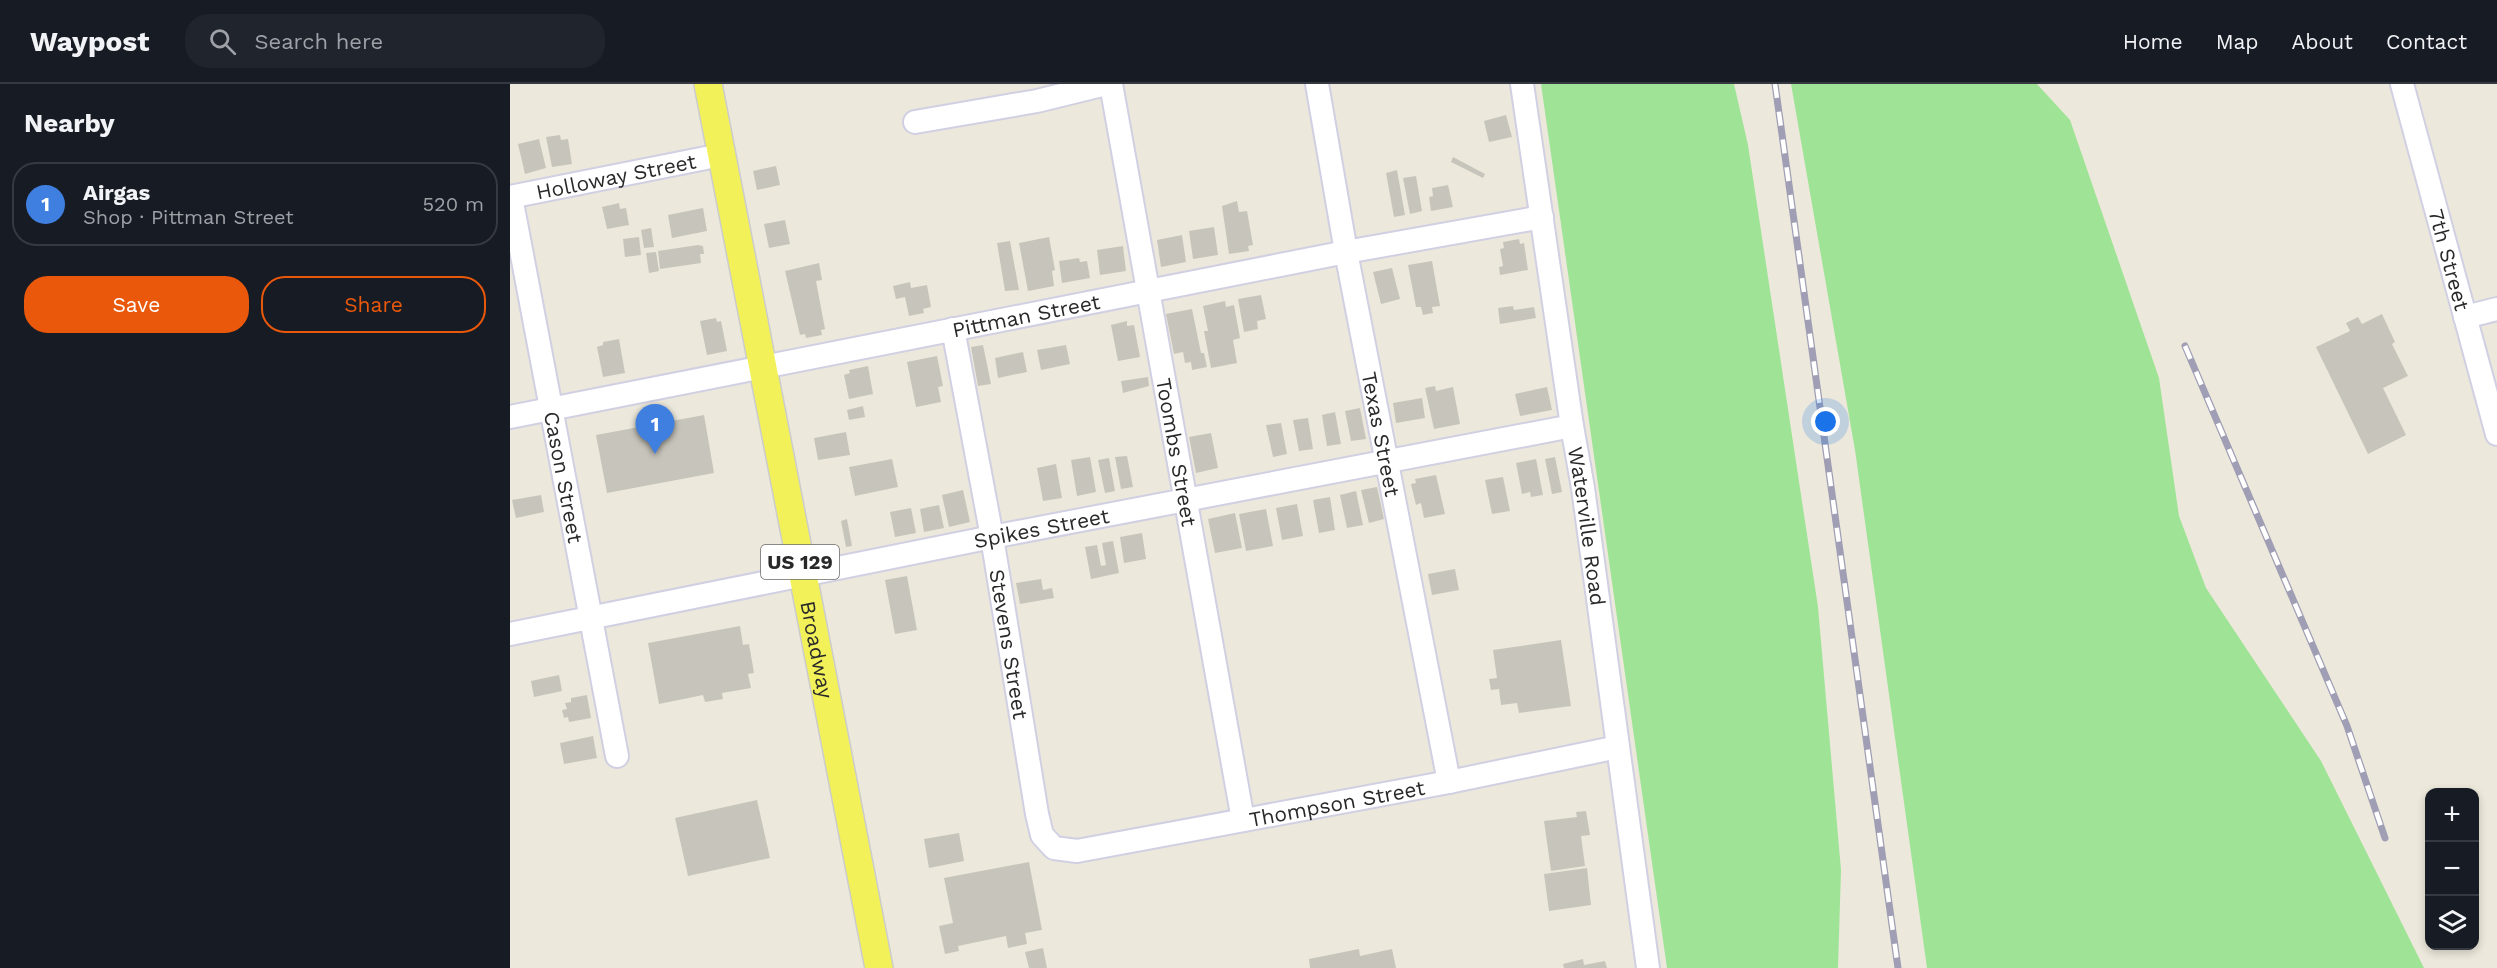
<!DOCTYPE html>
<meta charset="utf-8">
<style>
:root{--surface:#171b24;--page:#20242c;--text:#f1f3f6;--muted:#9ea1a6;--line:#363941;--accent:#ea580c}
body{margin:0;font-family:"Work Sans",sans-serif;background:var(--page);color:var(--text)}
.controls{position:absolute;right:18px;bottom:18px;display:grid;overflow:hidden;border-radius:12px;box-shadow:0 3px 9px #0003}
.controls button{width:54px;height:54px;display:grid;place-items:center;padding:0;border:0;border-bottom:2px solid var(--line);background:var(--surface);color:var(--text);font:30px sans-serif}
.you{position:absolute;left:1316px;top:338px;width:21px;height:21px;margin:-15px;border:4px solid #fff;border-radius:50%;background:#1a73e8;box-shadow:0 0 0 9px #1a73e833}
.badge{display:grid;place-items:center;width:39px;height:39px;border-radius:50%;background:var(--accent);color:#fff;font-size:20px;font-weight:700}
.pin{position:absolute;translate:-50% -50px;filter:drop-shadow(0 2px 3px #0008)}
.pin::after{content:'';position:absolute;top:32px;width:21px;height:18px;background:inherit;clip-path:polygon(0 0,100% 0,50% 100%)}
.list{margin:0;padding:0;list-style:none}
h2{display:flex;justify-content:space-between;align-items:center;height:78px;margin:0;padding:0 24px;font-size:26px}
h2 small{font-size:20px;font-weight:400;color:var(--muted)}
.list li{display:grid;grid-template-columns:39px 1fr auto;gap:18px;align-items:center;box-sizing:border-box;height:84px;margin:0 12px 12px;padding:0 12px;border:2px solid var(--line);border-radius:24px}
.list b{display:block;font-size:22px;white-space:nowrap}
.list p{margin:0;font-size:20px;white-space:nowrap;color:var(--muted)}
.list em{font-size:20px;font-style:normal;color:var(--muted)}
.actions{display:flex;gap:12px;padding:18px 24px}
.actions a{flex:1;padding:14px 0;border:2px solid var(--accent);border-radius:24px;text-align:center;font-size:21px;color:var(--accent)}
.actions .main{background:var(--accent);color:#fff}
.icon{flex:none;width:33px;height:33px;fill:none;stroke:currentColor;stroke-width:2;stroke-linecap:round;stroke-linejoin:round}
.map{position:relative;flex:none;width:1987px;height:884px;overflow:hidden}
header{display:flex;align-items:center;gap:36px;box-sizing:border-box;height:84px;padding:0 30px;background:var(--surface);border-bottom:2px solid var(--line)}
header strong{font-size:28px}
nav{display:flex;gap:33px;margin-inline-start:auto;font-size:21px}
.search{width:420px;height:54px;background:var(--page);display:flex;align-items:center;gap:15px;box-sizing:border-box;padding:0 21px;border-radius:24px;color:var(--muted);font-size:22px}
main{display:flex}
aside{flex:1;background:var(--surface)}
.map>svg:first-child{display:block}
.green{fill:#9fe496}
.building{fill:#c7c5bb}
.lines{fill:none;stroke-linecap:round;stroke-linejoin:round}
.minor-casing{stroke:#d1d0e3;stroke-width:26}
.major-casing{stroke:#ccc;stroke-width:30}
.minor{stroke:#fff;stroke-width:22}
.major{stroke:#f2f159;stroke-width:27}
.rail-casing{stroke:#9f9eb4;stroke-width:7}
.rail{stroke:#fff;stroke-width:4.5;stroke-dasharray:14;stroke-linecap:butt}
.labels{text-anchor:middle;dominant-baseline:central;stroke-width:6;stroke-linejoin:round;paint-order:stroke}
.shield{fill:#fff;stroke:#696969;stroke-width:1.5}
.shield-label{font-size:20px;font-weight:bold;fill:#292929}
.street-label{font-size:21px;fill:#292929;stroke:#fff}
</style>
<header>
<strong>Waypost</strong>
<div class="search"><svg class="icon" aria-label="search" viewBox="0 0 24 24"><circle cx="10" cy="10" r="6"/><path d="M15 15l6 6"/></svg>Search here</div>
<nav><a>Home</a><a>Map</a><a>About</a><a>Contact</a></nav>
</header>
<main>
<aside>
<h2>Nearby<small></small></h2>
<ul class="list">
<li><span class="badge" style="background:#3f7fe0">1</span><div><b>Airgas</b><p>Shop · Pittman Street</p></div><em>520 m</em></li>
</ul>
<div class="actions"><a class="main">Save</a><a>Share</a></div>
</aside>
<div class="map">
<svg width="1987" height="884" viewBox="0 0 1987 884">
<rect width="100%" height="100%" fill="#ece8db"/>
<g class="green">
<path d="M1031,0H1224L1238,61L1308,523L1331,786L1328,884H1157Z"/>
<path d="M1281,0H1527L1560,36L1649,294L1669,432L1696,504L1811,677L1914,884H1417L1345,366Z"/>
</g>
<g class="building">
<path d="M996,31L1002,53L979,58L974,37Z"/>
<path d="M50,51L51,56L58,55L62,80L42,83L36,53Z"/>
<path d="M29,55L36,84L15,90L8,60Z"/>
<path d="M943,73L975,90L973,94L941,78Z"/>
<path d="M266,82L270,101L247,106L243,87Z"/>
<path d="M887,86L895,131L884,133L876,89Z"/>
<path d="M906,92L912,127L900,130L893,94Z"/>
<path d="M938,101L943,123L921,127L919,113L923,112L922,104Z"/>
<path d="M727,117L729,128L737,127L743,161L738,162L739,167L719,170L712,122Z"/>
<path d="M109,119L110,125L116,124L119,141L97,145L92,123Z"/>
<path d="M193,124L197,147L162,154L158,131Z"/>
<path d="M275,136L280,160L259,164L254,140Z"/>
<path d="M704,143L708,171L683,175L679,147Z"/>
<path d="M141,144L144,163L134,164L131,146Z"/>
<path d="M672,151L676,178L651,183L647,156Z"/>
<path d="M129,153L131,171L115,173L113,155Z"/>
<path d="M539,153L545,186L542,187L544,202L518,207L509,159Z"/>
<path d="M1009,155L1010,160L1014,159L1018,186L990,191L989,183L993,182L990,165L994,164L993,158Z"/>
<path d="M500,157L509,206L495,207L487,159Z"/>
<path d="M188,161L193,162L194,170H190L191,179L150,185L148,167Z"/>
<path d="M613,162L616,187L590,191L587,166Z"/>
<path d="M146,168L149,187L139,189L136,169Z"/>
<path d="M569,174L570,178L577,177L580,194L552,199L549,177Z"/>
<path d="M922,177L930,222L922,223L923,229L913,231L911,223H906L898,181Z"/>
<path d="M309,179L312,196L306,197L315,245L311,246L312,251L296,254L295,250L290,251L275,187Z"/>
<path d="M882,184L890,215L871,220L863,188Z"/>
<path d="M400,198L401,204L417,201L421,223L413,225L414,229L399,232L395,213L386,215L383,202Z"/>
<path d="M751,211L756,235L747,237L748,245L734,248L728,215Z"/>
<path d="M715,217L716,223L724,221L730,254L723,256L727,279L701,284L694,247H698L693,222Z"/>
<path d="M1003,222L1004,226L1024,223L1026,234L990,240L988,224Z"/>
<path d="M682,225L691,269H694L697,283L682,286L681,278L675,279L673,268L664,270L656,230Z"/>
<path d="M1872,230L1885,258L1882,260L1898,292L1873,304L1896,351L1858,370L1806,263L1840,247L1836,239L1848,233L1852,240Z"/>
<path d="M206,234L207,238L211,237L217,267L197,271L190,237Z"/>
<path d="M617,237V242L624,241L630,273L608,277L601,241Z"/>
<path d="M109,255L115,289L93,293L87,263L93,261V258Z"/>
<path d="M473,261L481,300L468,302L461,263Z"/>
<path d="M556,261L560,280L531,286L527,266Z"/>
<path d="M513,268L517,288L488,294L485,274Z"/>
<path d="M427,272L433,302L428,303L431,318L406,323L397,278Z"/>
<path d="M358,282L363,310L339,315L334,291L340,289L339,286Z"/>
<path d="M638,293L639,302L613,309L611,297Z"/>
<path d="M925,302L926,307L943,303L950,340L924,345L915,304Z"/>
<path d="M1037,303L1042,326L1010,332L1005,310Z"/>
<path d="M912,314L915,334L886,339L883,319Z"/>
<path d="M353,322L355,333L339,336L337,326Z"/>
<path d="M850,324L856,355L841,357L835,327Z"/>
<path d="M825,328L831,360L817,362L812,331Z"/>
<path d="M194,331L204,389L97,409L86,351Z"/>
<path d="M798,334L803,365L789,367L783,336Z"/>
<path d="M771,339L777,370L763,373L756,341Z"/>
<path d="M336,348L340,371L308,376L304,354Z"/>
<path d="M701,349L708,384L686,389L679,353Z"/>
<path d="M617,372L623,403L611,405L605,373Z"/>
<path d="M580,373L586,408L567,412L561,376Z"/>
<path d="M1045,373L1052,408L1042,410L1035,375Z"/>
<path d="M599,374L605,407L595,409L588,376Z"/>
<path d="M382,375L388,403L345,412L339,383Z"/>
<path d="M1026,375L1033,411L1021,413L1020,408L1012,410L1006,379Z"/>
<path d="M546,380L552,414L533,417L527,384Z"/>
<path d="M926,391L935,430L914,434L911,419L906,421L901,400L906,399L905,395Z"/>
<path d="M993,393L1000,427L982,430L975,396Z"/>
<path d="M867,403L874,435L859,439L851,406Z"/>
<path d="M453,406L460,438L439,443L432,411Z"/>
<path d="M846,407L853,441L837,444L830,411Z"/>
<path d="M31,411L34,428L6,434L2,416Z"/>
<path d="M820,413L825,446L809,449L803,416Z"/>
<path d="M787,420L793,452L772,456L766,424Z"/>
<path d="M429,421L434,444L414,448L410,425Z"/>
<path d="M401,424L406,449L385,453L380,428Z"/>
<path d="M756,425L763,462L736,467L729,430Z"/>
<path d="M725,429L732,464L705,469L698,435Z"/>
<path d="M337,435L342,462L336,463L331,437Z"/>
<path d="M632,449L636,475L614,479L610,453Z"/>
<path d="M603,457L609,489L581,495L575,463L587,461L591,482L596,481L592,459Z"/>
<path d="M945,485L949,506L922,511L918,490Z"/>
<path d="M397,492L407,546L385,550L375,496Z"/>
<path d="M531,495L533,506L542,504L544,514L510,520L506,499Z"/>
<path d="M230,542L233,561L239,560L244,589L238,590L241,604L212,609L213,615L195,618L193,611L149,620L138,559Z"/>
<path d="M1051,556L1061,622L1009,629L1007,619L991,621L989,605L981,606L979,595L987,594L983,566Z"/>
<path d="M49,591L52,607L24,613L21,597Z"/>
<path d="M77,611L81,634L59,638L58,633L54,634L52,626L57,625L55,619L61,618V614Z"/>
<path d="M83,652L87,674L54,680L50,659Z"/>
<path d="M247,716L260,774L178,792L165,734Z"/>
<path d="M1076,727L1080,751L1071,752L1075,782L1041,787L1034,737L1067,733L1066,728Z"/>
<path d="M449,749L454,777L419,784L414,755Z"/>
<path d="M519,778L532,846L515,849L517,860L498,864L496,852L448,862L449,867L435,870L429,842L443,839L434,794Z"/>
<path d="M1077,784L1081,821L1039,827L1034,790Z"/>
<path d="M533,864L537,884H519L515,868Z"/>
<path d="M849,865L850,872L882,865L886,884H800L799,875Z"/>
<path d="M1073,875L1074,881L1095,877L1097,884H1054L1053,880Z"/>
</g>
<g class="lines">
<defs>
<g id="minor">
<path id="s1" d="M601,0L733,736"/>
<path id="s2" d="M807,0L836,168L939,698"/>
<path id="s3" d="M1012,0L1062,342L1073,404L1138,884"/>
<path id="s4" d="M1892,0L1987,350"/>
<path d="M405,38L527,17L596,0"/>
<path id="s5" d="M0,113L211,71"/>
<path id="s6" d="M1,113L107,672"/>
<path d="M1955,233L1987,225"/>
<path id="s7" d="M443,245L482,453L527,730L532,751L544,764L567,767L939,698L1108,663"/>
<path id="s8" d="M0,333L836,168L1032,133"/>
<path id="s9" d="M0,550L482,453L1062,342"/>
</g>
<g id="major">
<path id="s10" d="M198,0L369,884"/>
</g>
</defs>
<use href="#minor" class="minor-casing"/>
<use href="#major" class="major-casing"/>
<use href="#minor" class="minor"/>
<use href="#major" class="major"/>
<defs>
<g id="rail">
<path d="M1265,0L1388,884"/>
<path d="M1675,262L1837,642L1875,754"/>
</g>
</defs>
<use href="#rail" class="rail-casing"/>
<use href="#rail" class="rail"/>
</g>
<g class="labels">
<rect class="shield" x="251" y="461" width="78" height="34" rx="4.5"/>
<g class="shield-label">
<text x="290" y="478">US 129</text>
</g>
<g class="street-label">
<text stroke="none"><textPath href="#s5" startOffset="108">Holloway Street</textPath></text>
<text stroke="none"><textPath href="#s4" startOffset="182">7th Street</textPath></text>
<text stroke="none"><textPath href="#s8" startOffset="526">Pittman Street</textPath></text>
<text stroke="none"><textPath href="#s2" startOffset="356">Texas Street</textPath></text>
<text stroke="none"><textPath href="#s1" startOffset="374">Toombs Street</textPath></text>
<text stroke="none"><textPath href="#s6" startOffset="285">Cason Street</textPath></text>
<text stroke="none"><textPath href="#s3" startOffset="447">Waterville Road</textPath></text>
<text stroke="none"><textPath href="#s9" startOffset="542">Spikes Street</textPath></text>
<text stroke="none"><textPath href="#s7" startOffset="320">Stevens Street</textPath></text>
<text stroke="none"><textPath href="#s10" startOffset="576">Broadway</textPath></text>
<text stroke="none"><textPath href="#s7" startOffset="819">Thompson Street</textPath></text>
</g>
</g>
</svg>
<div class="controls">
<button>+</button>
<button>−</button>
<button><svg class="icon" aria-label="layers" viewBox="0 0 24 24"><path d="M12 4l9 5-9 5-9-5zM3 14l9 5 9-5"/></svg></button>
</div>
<div class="you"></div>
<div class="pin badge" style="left:145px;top:370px;background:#3f7fe0">1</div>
</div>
</main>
